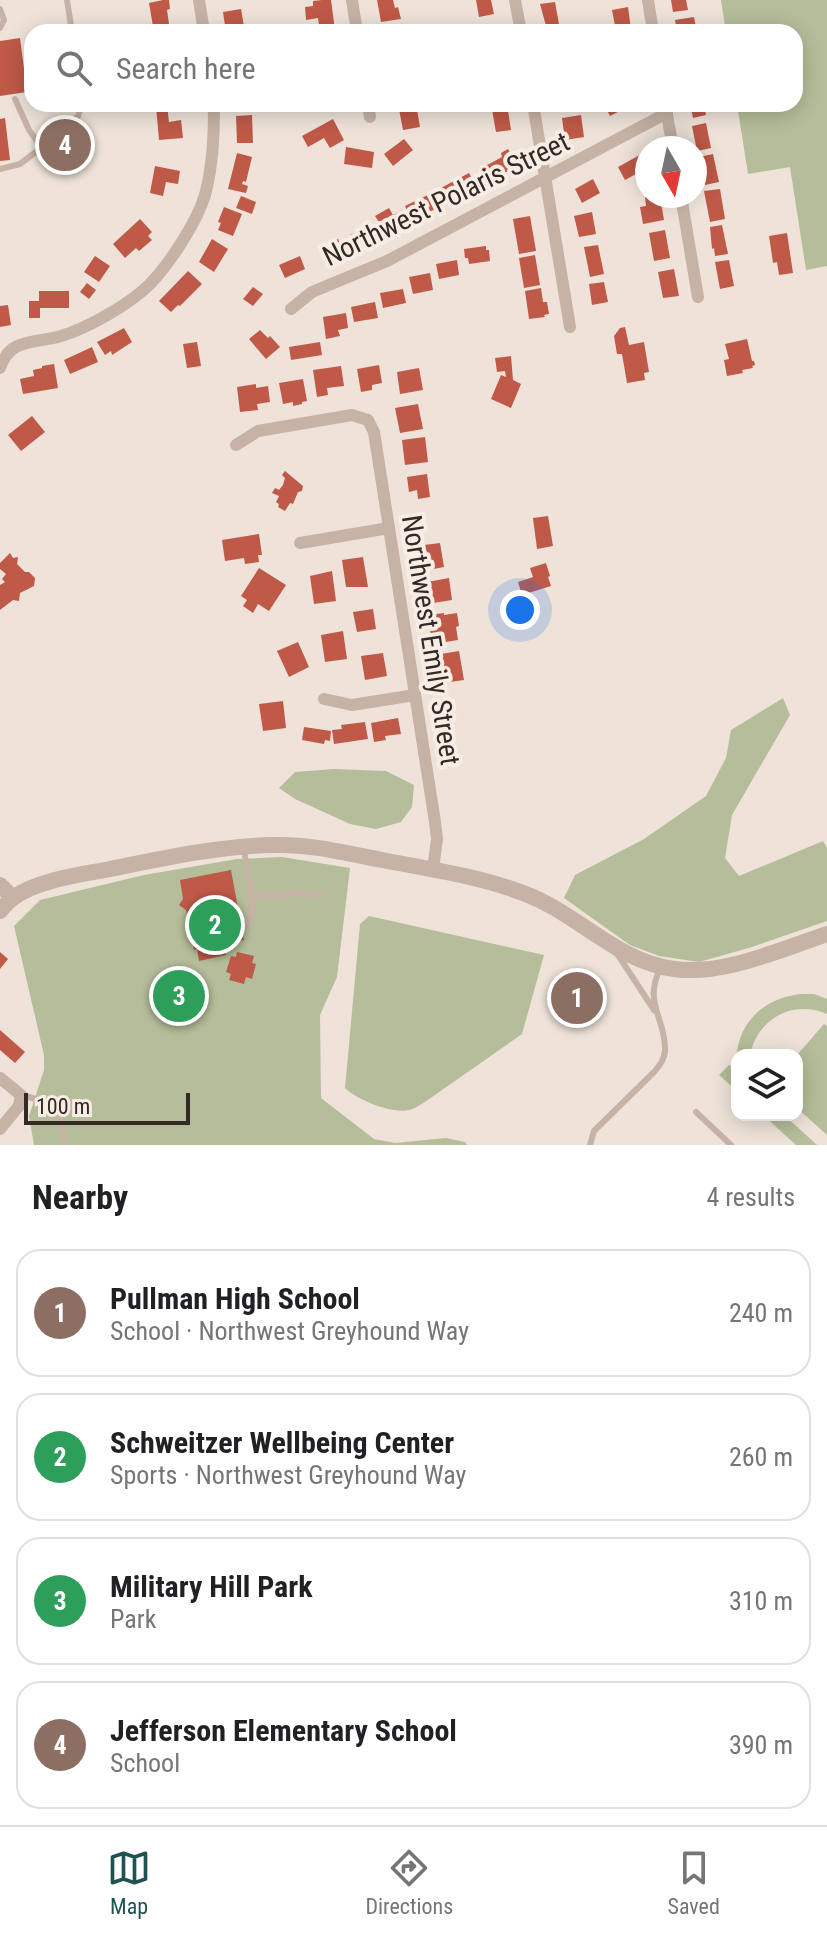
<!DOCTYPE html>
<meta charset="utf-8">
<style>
:root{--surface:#fff;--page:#f2f2f2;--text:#202124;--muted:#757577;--line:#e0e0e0;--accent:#1f5251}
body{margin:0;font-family:"Roboto Condensed",sans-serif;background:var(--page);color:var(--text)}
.controls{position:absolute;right:24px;bottom:24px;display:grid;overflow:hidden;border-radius:16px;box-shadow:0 4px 20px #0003}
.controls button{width:72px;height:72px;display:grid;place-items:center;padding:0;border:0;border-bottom:2px solid var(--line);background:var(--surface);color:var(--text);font:40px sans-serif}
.compass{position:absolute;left:635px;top:136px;width:72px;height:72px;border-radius:50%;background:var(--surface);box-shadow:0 4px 20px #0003;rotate:171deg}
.scale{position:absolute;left:24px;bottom:20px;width:166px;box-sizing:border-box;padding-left:8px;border:4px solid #332926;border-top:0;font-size:22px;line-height:28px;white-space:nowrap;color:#332926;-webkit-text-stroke:6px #f8ede5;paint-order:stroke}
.you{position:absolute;left:520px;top:610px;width:28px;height:28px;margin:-20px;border:6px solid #fff;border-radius:50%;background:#1a73e8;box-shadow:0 0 0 12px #1a73e833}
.badge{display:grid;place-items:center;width:52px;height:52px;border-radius:50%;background:var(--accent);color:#fff;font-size:26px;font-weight:700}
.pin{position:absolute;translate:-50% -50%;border:4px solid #fff;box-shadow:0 2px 8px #0006}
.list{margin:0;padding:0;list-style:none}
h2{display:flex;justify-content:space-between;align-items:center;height:104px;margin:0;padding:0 32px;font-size:34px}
h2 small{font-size:26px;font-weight:400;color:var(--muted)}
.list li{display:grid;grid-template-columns:52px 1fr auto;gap:24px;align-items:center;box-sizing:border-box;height:128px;margin:0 16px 16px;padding:0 16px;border:2px solid var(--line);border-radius:24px}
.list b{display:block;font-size:30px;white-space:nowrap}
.list p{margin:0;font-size:26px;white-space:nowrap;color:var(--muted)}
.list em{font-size:26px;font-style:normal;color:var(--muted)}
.icon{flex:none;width:44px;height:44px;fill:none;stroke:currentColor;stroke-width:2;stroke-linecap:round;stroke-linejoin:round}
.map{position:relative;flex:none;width:827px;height:1145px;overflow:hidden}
.search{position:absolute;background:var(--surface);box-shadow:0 4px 20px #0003;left:24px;right:24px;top:24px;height:88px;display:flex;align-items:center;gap:20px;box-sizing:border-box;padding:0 28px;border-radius:24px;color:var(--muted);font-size:30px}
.sheet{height:680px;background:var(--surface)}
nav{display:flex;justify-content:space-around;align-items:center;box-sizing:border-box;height:112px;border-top:2px solid var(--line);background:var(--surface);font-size:22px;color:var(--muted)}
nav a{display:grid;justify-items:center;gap:4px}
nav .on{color:var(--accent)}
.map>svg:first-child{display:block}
.green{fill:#b5bd9a}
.building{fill:#bf5948}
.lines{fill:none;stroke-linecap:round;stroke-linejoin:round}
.service{stroke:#c7b2a6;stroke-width:6}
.minor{stroke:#c7b2a6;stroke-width:12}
.tertiary{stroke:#c7b2a6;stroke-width:16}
.labels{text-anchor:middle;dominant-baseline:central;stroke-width:8;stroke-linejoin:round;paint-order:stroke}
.street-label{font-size:28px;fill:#332926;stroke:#f8ede5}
</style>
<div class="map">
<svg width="827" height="1145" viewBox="0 0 827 1145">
<rect width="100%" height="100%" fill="#efe3d9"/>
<g class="green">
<path d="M721,0H827V266L806,270L790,167L748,174L737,104H795V32H726Z"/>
<path d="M783,698L790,715L732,815L725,858L739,876L823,841L827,848V921L752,947L699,962L659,956L630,945L564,898L575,875L644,839L706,796L726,758L731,730Z"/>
<path d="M334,769L386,771L414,785L412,807L401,822L376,829L350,824L295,799L279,788L295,772Z"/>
<path d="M282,857L350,868L337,977L320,1015L321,1098L374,1139L395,1143L446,1138L465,1142L467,1145H34L29,1116L44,1070V1055L14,926L40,900L144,875L237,859Z"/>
<path d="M369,916L544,955L522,1034L422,1104C417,1106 414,1109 409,1110C392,1114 357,1100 345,1088L360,924Z"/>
<path d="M801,994H814L827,999V1014C793,999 757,1019 750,1055H737V1091L719,1075L729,1065L736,1070C734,1027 759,999 801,994Z"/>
<path d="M824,1024L827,1026V1135L797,1108V1055Z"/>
<path d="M763,1115H784L817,1145H796Z"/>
</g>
<g class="building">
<path d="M163,0H169L170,9L167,10L169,24H166L168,32H154L149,3Z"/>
<path d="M322,0H331L335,30L320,32L318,18L306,20L305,7L313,6V1Z"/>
<path d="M377,0H393L395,8L398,7L401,19L381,22Z"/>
<path d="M476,0H491L494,14L479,17Z"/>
<path d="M671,0H686L688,10L673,12Z"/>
<path d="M555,2L559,24L546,26L540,4Z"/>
<path d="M628,7L631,29L616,31L612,10Z"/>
<path d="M241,9L245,32H226L223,12Z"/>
<path d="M694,17L697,32H677L675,20Z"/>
<path d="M493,26L494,32H479L478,29Z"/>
<path d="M20,38L27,92L0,96V41Z"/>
<path d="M328,104H343L344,109L329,112Z"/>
<path d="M398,104H416L420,127L403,130Z"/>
<path d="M491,104H507L511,130L496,132Z"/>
<path d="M604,104H633L610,116Z"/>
<path d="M690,104H704L706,115L693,118Z"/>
<path d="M167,105L169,122L181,120L183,138L159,140L156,106Z"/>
<path d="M252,115L253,143H237L236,116Z"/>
<path d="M581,115L584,137L565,140L562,118Z"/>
<path d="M5,118L10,160L0,161V119Z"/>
<path d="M333,119L344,140L330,148L324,138L308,147L302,136Z"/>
<path d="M706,123L711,148L697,151L692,126Z"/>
<path d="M404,139L413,150L393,166L384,154Z"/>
<path d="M346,147L374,152L372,168L344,164Z"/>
<path d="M508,149L515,162L510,165L512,169L487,182L480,169L502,157L501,153Z"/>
<path d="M647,151V168L625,180L618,167Z"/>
<path d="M237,153L252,157L246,182L243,181L242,184L248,186L246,193L228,189Z"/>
<path d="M713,154L719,182L705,185L699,157Z"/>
<path d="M155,166L180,171L178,184L166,182L163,196L150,193Z"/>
<path d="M469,173L476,186L445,202L439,189Z"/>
<path d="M593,179L600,193L582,203L575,189Z"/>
<path d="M720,189L725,219L710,222L704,191Z"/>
<path d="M436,191L443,205L412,221L405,206Z"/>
<path d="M241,196L256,202L252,214L236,208Z"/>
<path d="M660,196L664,220L643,224L640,207L646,206L645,197Z"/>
<path d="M224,207L242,214L233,236L218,230L221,223L218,222Z"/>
<path d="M389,208L393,215L402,210L409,223L383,237L376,224L379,222L375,216Z"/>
<path d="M592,212L596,234L579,237L574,216Z"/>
<path d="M530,216L536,251L519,254L513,219Z"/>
<path d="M140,219L152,232L148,236L152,240L139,251L136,248L125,258L113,244Z"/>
<path d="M722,225L728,254L715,256L714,248L712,249L710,227Z"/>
<path d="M370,227L376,241L356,249L350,235Z"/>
<path d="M665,230L670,258L654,261L649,233Z"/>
<path d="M787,233L793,273L779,275L777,262L773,263L769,236Z"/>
<path d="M212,239L228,249L214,272L199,262Z"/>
<path d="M338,239L344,253L327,261L321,247Z"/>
<path d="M598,245L604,274L590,277L584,247Z"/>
<path d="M486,246V250H489L490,261L469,264L468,258H465L464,249Z"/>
<path d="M535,255L540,285L524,288L519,258Z"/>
<path d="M95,256L110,266L99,282L84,272Z"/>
<path d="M300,256L305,269L285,278L279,265Z"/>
<path d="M457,260L459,275L439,279L436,264Z"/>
<path d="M729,260L734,286L720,289L715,262Z"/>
<path d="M674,269L679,296L663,298L658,272Z"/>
<path d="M188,271L202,284L180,306L178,305L171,312L159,301Z"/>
<path d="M430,273L433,290L413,294L409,277Z"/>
<path d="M604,282L608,302L592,305L589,284Z"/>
<path d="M87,283L96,290L89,299L80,292Z"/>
<path d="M253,287L263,294L253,306L243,299Z"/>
<path d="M541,288L543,302H547L549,314L544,315L545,317L529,319L525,291Z"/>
<path d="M403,289L406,303L383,308L380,293Z"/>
<path d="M39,291H69V308H40V318H29V301H39Z"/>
<path d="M375,302L378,318L354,322L351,307Z"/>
<path d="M8,305L11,325L0,327V306Z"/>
<path d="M346,313L348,328L338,330L340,336L326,339L323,317Z"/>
<path d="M625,327L629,345L644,342L649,372L644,373L645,380L627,383L622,354H617L614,336L620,328Z"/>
<path d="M124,328L132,342L112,355L111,351L105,355L97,342Z"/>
<path d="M260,330L268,338L270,336L280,347L266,359L249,339Z"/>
<path d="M747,339L752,361H754L755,365L752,366L753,368L742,370L743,373L727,376L724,360L729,359L725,344Z"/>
<path d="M197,342L201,366L187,368L183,344Z"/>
<path d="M320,342L322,355L291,360L289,347Z"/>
<path d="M92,347L98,362L70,374L64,360Z"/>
<path d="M511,356L513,380L521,384L511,408L491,399L501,375L506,377L505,371L497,372L495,358Z"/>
<path d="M54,364L58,388L23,394L20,379L34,376L33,370L42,368V366Z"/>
<path d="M379,365L382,383L372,385V390L361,392L357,369Z"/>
<path d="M341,366L344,386L327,388L328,395L317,397L313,370Z"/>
<path d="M419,368L423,390L400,394L397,372Z"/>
<path d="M303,379L307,401L302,402V404L293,406V402L283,404L279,383Z"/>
<path d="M256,384V388L268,386L270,402L257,404L258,410L240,412L237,387Z"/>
<path d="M418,404L423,429L400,433L395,408Z"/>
<path d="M32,416L45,432L21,451L8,435Z"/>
<path d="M425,437L428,462L405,465L402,440Z"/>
<path d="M285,471L303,486L302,491L298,492L293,504L290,503L285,511L278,507L279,504L276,502L279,496L272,493L275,488L279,490L283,485L285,478L282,475Z"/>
<path d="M427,474L430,497L418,499L417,490L409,492L407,477Z"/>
<path d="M548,516L553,546L537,549L533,518Z"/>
<path d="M259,534L262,555H258L259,562L245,564L244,558L225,561L222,540Z"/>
<path d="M440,543L444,567L423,571L420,553L425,552L424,545Z"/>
<path d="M10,553L13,558L18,557L17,564L25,572H29L35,578L34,586L20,593L19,601L13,600L0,610V585L5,582L2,579L6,574L0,569V563Z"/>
<path d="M363,557L368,587H346L342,560Z"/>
<path d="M546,563L550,576L548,577L551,586L522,595L518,582L533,577L530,568Z"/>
<path d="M259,568L286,585L269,611L258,604L253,613L243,606L247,600L241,596Z"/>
<path d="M332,571L336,601L314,604L310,576Z"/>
<path d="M449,578L452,600L433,603L432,595H429L427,582Z"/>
<path d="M373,609L376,629L357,632L353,612Z"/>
<path d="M444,613V615L457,613L459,626L456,627L458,640L439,643L438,639H434V636H431L428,615Z"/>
<path d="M343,631L347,659L325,662L321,635Z"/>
<path d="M298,642L309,667L289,677L277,651Z"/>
<path d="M459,651L464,680L443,683L441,668H438L435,655Z"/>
<path d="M383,653L387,676L365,680L361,656Z"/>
<path d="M283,701L286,728L263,731L259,704Z"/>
<path d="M398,718L401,734L385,736L386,740L374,742L371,723Z"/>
<path d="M365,722L368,739L334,744L332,730L342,729L341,725Z"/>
<path d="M304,727L331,731L330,741L325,740L324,744L302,740Z"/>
<path d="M231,870L244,940L224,944L226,955L199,961L197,949L194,950L186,910L179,905L183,899L180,880Z"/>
<path d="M0,952L8,959L0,969Z"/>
<path d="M237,952L254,956L252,963L256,964L252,979L246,977L244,984L229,980L231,974L226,972L231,956L236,957Z"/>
<path d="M0,1030L25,1052L15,1063L0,1050Z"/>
</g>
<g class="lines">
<g class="service">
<path d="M67,0L72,32"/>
<path d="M0,9L4,20L0,28"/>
<path d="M15,99L29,130L42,148"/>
<path d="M0,169L20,164L49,142L78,116L82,104"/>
<path d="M244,850L253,908L247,927"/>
<path d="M252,897L299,893L321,895"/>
<path d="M616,952L654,1010"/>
<path d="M21,1095C56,1103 60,1110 65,1145"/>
<path d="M696,1112L731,1145"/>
<path d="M590,1145L594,1131L654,1072C659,1066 665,1059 665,1050C666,1019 643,1003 660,969"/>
</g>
<g class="minor">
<path d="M199,0L204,32"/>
<path d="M352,0L357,32"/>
<path d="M515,0L521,32"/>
<path d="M648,0L653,32"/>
<path d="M368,104L370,117"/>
<path d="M533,104L570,327"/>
<path d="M665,104L673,148"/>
<path d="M681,196L698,297"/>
<path d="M291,309L312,292L387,261L667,113"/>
<path d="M0,368C10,337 35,344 61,336C88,328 130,304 150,284C170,263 197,222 205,195C213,165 214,135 214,104"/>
<path d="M236,445L258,431L352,415L368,420L374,432L435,822L437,839L433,869"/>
<path d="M300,543L389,528"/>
<path d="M324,699L352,705L415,695"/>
<path d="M0,1078L21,1095L19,1106L0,1129"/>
</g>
<g class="tertiary">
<path d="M0,885L13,898"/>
<path d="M0,911C4,907 8,901 13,898C35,881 78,875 105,870C160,859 217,846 274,845C310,844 346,853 382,860C429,869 478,876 523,893C576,912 617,962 674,969C722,976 782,949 827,934"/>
</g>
</g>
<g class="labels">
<g class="street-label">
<text transform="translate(446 199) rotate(-26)">Northwest Polaris Street</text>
<text transform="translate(431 640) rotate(81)">Northwest Emily Street</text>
</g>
</g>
</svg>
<div class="controls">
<button><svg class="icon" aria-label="layers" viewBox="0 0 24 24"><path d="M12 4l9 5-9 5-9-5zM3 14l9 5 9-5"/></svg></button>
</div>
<svg class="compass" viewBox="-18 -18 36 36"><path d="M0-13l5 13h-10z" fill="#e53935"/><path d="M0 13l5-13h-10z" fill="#757577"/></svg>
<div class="scale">100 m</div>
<div class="you"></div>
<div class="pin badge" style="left:577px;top:998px;background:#8d6e63">1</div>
<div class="pin badge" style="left:215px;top:925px;background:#2e9e5b">2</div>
<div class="pin badge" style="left:179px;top:996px;background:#2e9e5b">3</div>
<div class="pin badge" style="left:65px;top:145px;background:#8d6e63">4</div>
<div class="search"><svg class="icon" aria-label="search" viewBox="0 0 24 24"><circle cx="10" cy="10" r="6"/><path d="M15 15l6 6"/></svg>Search here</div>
</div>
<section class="sheet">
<h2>Nearby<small>4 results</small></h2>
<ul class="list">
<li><span class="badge" style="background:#8d6e63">1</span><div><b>Pullman High School</b><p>School · Northwest Greyhound Way</p></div><em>240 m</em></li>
<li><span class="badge" style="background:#2e9e5b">2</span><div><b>Schweitzer Wellbeing Center</b><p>Sports · Northwest Greyhound Way</p></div><em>260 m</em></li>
<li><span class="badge" style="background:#2e9e5b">3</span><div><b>Military Hill Park</b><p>Park</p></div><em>310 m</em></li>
<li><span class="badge" style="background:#8d6e63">4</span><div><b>Jefferson Elementary School</b><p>School</p></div><em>390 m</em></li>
</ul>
</section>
<nav>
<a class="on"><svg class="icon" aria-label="map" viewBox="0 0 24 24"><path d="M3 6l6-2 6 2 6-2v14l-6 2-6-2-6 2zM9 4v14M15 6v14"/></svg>Map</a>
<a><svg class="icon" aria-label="directions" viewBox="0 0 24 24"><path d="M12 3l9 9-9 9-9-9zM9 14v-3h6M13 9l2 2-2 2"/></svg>Directions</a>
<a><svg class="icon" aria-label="saved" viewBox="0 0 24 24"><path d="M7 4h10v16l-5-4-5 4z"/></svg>Saved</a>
</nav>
